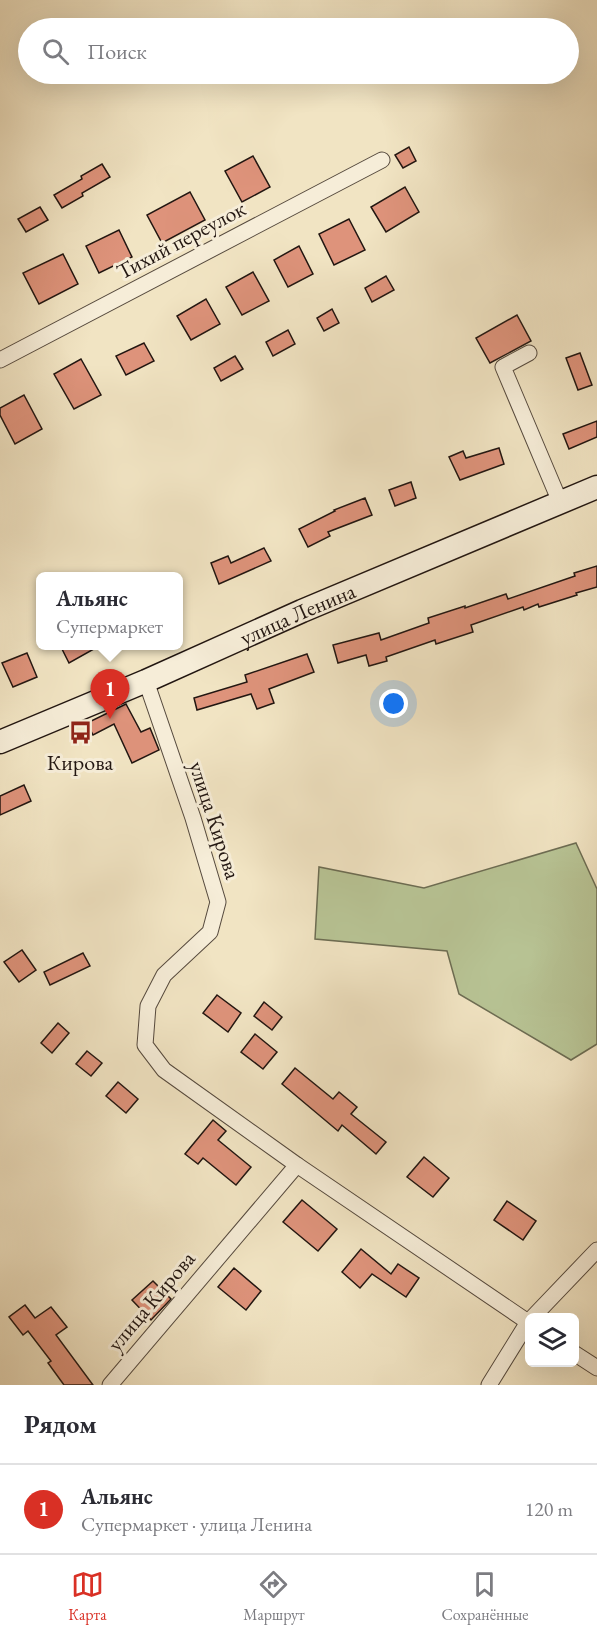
<!DOCTYPE html>
<html lang="ru">
<meta charset="utf-8">
<style>
:root{--surface:#fff;--page:#f2f2f3;--text:#2b2b33;--muted:#7c7c81;--line:#e1e1e2;--accent:#d93025}
body{margin:0;font-family:"EB Garamond",serif;background:var(--page);color:var(--text)}
.controls{position:absolute;right:18px;bottom:18px;display:grid;overflow:hidden;border-radius:9px;box-shadow:0 6px 24px #0002}
.controls button{width:54px;height:54px;display:grid;place-items:center;padding:0;border:0;border-bottom:2px solid var(--line);background:var(--surface);color:var(--text);font:30px sans-serif}
.you{position:absolute;left:394px;top:704px;width:21px;height:21px;margin:-15px;border:4px solid #fff;border-radius:50%;background:#1a73e8;box-shadow:0 0 0 9px #1a73e833}
.badge{display:grid;place-items:center;width:39px;height:39px;border-radius:50%;background:var(--accent);color:#fff;font-size:20px;font-weight:700}
.pin{position:absolute;translate:-50% -50px;filter:drop-shadow(0 2px 3px #0008)}
.pin::after{content:'';position:absolute;top:32px;width:21px;height:18px;background:inherit;clip-path:polygon(0 0,100% 0,50% 100%)}
.popup{position:absolute;left:36px;top:572px;width:147px;height:78px;box-sizing:border-box;display:grid;place-content:center;border-radius:9px;background:var(--surface);filter:drop-shadow(0 2px 4px #0005);font-size:20px;white-space:nowrap;color:var(--muted)}
.popup b{font-size:22px;color:var(--text)}
.popup::after{content:'';position:absolute;left:50%;top:100%;margin-left:-12px;border:12px solid transparent;border-top-color:var(--surface)}
.list{margin:0;padding:0;list-style:none}
h2{display:flex;justify-content:space-between;align-items:center;height:78px;margin:0;padding:0 24px;font-size:26px}
h2 small{font-size:20px;font-weight:400;color:var(--muted)}
.list li{display:grid;grid-template-columns:39px 1fr auto;gap:18px;align-items:center;box-sizing:border-box;height:90px;padding:0 24px;border-top:2px solid var(--line)}
.list b{display:block;font-size:22px;white-space:nowrap}
.list p{margin:0;font-size:20px;white-space:nowrap;color:var(--muted)}
.list em{font-size:20px;font-style:normal;color:var(--muted)}
.icon{flex:none;width:33px;height:33px;fill:none;stroke:currentColor;stroke-width:2;stroke-linecap:round;stroke-linejoin:round}
.map{position:relative;flex:none;width:597px;height:1385px;overflow:hidden}
.search{position:absolute;background:var(--surface);box-shadow:0 6px 24px #0002;left:18px;right:18px;top:18px;height:66px;display:flex;align-items:center;gap:15px;box-sizing:border-box;padding:0 21px;border-radius:33px;color:var(--muted);font-size:22px}
.sheet{height:168px;background:var(--surface)}
nav{display:flex;justify-content:space-around;align-items:center;box-sizing:border-box;height:84px;border-top:2px solid var(--line);background:var(--surface);font-size:16px;color:var(--muted)}
nav a{display:grid;justify-items:center;gap:3px}
nav .on{color:var(--accent)}
.map>svg:first-child{display:block}
.green{fill:#b8c495;stroke:#6d6d53;stroke-width:1.5}
.building{fill:#de937b;stroke:#221611;stroke-width:1.5}
.lines{fill:none;stroke-linecap:round;stroke-linejoin:round}
.minor-casing{stroke:#564a3e;stroke-width:17}
.secondary-casing{stroke:#221611;stroke-width:25}
.minor{stroke:#f6edd8;stroke-width:15}
.secondary{stroke:#f6edd8;stroke-width:22}
.labels{text-anchor:middle;dominant-baseline:central;stroke-width:6;stroke-linejoin:round;paint-order:stroke}
.street-label{font-size:22px;fill:#221611;stroke:#f6edd8}
.poi-label{font-size:22px;fill:#221611;stroke:#f6edd8}
</style>
<div class="map">
<svg width="597" height="1385" viewBox="0 0 597 1385">
<rect width="100%" height="100%" fill="#f1e4c3"/>
<filter id="stains"><feTurbulence type="fractalNoise" baseFrequency=".00333" numOctaves="4"/><feColorMatrix values="0 0 0 0 .2 0 0 0 0 .09 0 0 0 0 .02 0 0 0 .5 -.17"/></filter>
<radialGradient id="worn" r=".72"><stop offset=".6" stop-color="#630" stop-opacity="0"/><stop offset="1" stop-color="#630" stop-opacity=".3"/></radialGradient>
<path class="green" d="M576,843L597,889V1044L571,1060L459,994L447,951L315,939L319,867L424,888Z"/>
<g class="building">
<path d="M409,147L416,161L403,168L395,155Z"/>
<path d="M253,156L270,187L242,202L225,171Z"/>
<path d="M102,164L110,177L82,193L83,196L62,208L54,195L82,179L81,176Z"/>
<path d="M405,187L419,212L386,232L371,207Z"/>
<path d="M190,192L205,220L162,243L147,215Z"/>
<path d="M40,207L48,220L26,232L18,219Z"/>
<path d="M349,219L365,250L334,265L319,234Z"/>
<path d="M119,230L132,257L99,273L86,246Z"/>
<path d="M299,246L313,274L288,287L274,260Z"/>
<path d="M63,254L78,284L39,304L23,273Z"/>
<path d="M253,272L269,301L242,315L226,287Z"/>
<path d="M386,276L394,290L372,302L365,288Z"/>
<path d="M206,299L220,324L191,340L177,316Z"/>
<path d="M332,309L339,323L324,331L317,318Z"/>
<path d="M517,315L531,341L490,363L476,338Z"/>
<path d="M288,330L295,344L273,356L266,342Z"/>
<path d="M144,343L154,361L126,375L116,356Z"/>
<path d="M580,353L592,385L578,390L566,358Z"/>
<path d="M235,356L243,369L221,381L214,368Z"/>
<path d="M81,359L101,395L74,409L54,374Z"/>
<path d="M24,395L42,429L15,444L0,415V408Z"/>
<path d="M597,421V437L569,449L563,434Z"/>
<path d="M499,448L504,464L460,480L449,457L463,451L466,458Z"/>
<path d="M411,482L416,498L395,506L389,490Z"/>
<path d="M365,498L372,515L328,532L330,536L308,547L299,529L335,511L334,510Z"/>
<path d="M264,548L271,561L219,584L211,563L228,556L231,563Z"/>
<path d="M597,566V587L576,593L577,595L539,607L538,604L524,610L523,607L471,625L473,632L436,644L435,640L386,657L387,661L369,666L366,655L338,663L333,645L379,633L381,640L429,623L428,618L465,606V608L506,594L508,599L575,576L574,573Z"/>
<path d="M60,645H101L69,663Z"/>
<path d="M27,653L37,677L13,687L2,663Z"/>
<path d="M307,654L314,672L269,689L274,703L257,709L251,694L197,710L194,698L247,682L245,675Z"/>
<path d="M126,704L141,732L150,728L159,750L132,763L114,724L93,735L87,723Z"/>
<path d="M24,785L31,801L0,815V796Z"/>
<path d="M22,950L36,970L19,982L4,962Z"/>
<path d="M83,953L90,966L50,985L44,972Z"/>
<path d="M217,995L241,1013L228,1032L203,1013Z"/>
<path d="M264,1002L282,1017L272,1030L254,1016Z"/>
<path d="M58,1023L69,1033L52,1053L41,1043Z"/>
<path d="M255,1034L277,1052L263,1069L241,1052Z"/>
<path d="M87,1051L102,1063L91,1076L76,1064Z"/>
<path d="M295,1068L333,1099L339,1092L357,1107L351,1114L386,1142L376,1154L342,1125L338,1131L282,1084Z"/>
<path d="M118,1082L138,1099L126,1113L106,1096Z"/>
<path d="M213,1120L226,1131L218,1140L251,1167L236,1185L203,1158L198,1164L185,1154Z"/>
<path d="M424,1157L449,1178L433,1197L407,1177Z"/>
<path d="M302,1200L337,1229L318,1251L283,1222Z"/>
<path d="M507,1201L536,1221L523,1240L494,1220Z"/>
<path d="M361,1249L391,1274L398,1264L419,1278L406,1297L372,1274L360,1288L342,1272Z"/>
<path d="M234,1268L261,1291L246,1310L218,1287Z"/>
<path d="M153,1281L171,1299L151,1320L132,1300Z"/>
<path d="M25,1305L35,1318L51,1307L67,1327L56,1335L93,1385H64L48,1363L51,1361L28,1331L23,1335L9,1317Z"/>
</g>
<g class="lines">
<defs>
<g id="minor">
<path d="M529,353L503,367L560,502"/>
<path d="M0,360L382,160"/>
<path d="M146,681L193,818L218,902L210,932L164,975L148,1006L145,1045L164,1070L297,1165L528,1322L530,1320"/>
<path d="M532,1318L597,1250"/>
<path d="M574,1353L597,1368"/>
<path d="M110,1385L297,1165"/>
<path d="M489,1385L528,1322L530,1323"/>
</g>
<g id="secondary">
<path id="s1" d="M0,742L146,681L302,611L597,487"/>
</g>
</defs>
<use href="#minor" class="minor-casing"/>
<use href="#secondary" class="secondary-casing"/>
<use href="#minor" class="minor"/>
<use href="#secondary" class="secondary"/>
</g>
<defs>
<symbol id="bus-bare" viewBox="-9 -9 18 18"><path d="M-5-6H5V4H4V6H2V4H-2V6H-4V4H-5ZM-3.5-4V0h7V-4ZM-3.5 1.2v1.5H-2V1.2ZM2 1.2v1.5H3.5V1.2Z" fill="#8f2418" stroke="#f6edd8" stroke-width="2.5" paint-order="stroke"/></symbol>
</defs>
<g fill-rule="evenodd">
<use href="#bus-bare" x="64" y="716" width="33" height="33"/>
</g>
<g class="labels">
<g class="street-label">
<text transform="translate(181 240) rotate(-28)">Тихий переулок</text>
<text stroke="none"><textPath href="#s1" startOffset="324">улица Ленина</textPath></text>
<text transform="translate(215 820) rotate(72)">улица Кирова</text>
<text transform="translate(151 1301) rotate(-50)">улица Кирова</text>
</g>
<g class="poi-label">
<text x="80" y="762">Кирова</text>
</g>
</g>
<rect width="100%" height="100%" filter="url(#stains)"/>
<rect width="100%" height="100%" fill="url(#worn)"/>
</svg>
<div class="controls">
<button><svg class="icon" aria-label="layers" viewBox="0 0 24 24"><path d="M12 4l9 5-9 5-9-5zM3 14l9 5 9-5"/></svg></button>
</div>
<div class="you"></div>
<div class="pin badge" style="left:110px;top:719px">1</div>
<div class="popup"><b>Альянс</b>Супермаркет</div>
<div class="search"><svg class="icon" aria-label="search" viewBox="0 0 24 24"><circle cx="10" cy="10" r="6"/><path d="M15 15l6 6"/></svg>Поиск</div>
</div>
<section class="sheet">
<h2>Рядом<small></small></h2>
<ul class="list">
<li><span class="badge">1</span><div><b>Альянс</b><p>Супермаркет · улица Ленина</p></div><em>120 m</em></li>
</ul>
</section>
<nav>
<a class="on"><svg class="icon" aria-label="map" viewBox="0 0 24 24"><path d="M3 6l6-2 6 2 6-2v14l-6 2-6-2-6 2zM9 4v14M15 6v14"/></svg>Карта</a>
<a><svg class="icon" aria-label="directions" viewBox="0 0 24 24"><path d="M12 3l9 9-9 9-9-9zM9 14v-3h6M13 9l2 2-2 2"/></svg>Маршрут</a>
<a><svg class="icon" aria-label="saved" viewBox="0 0 24 24"><path d="M7 4h10v16l-5-4-5 4z"/></svg>Сохранённые</a>
</nav>
